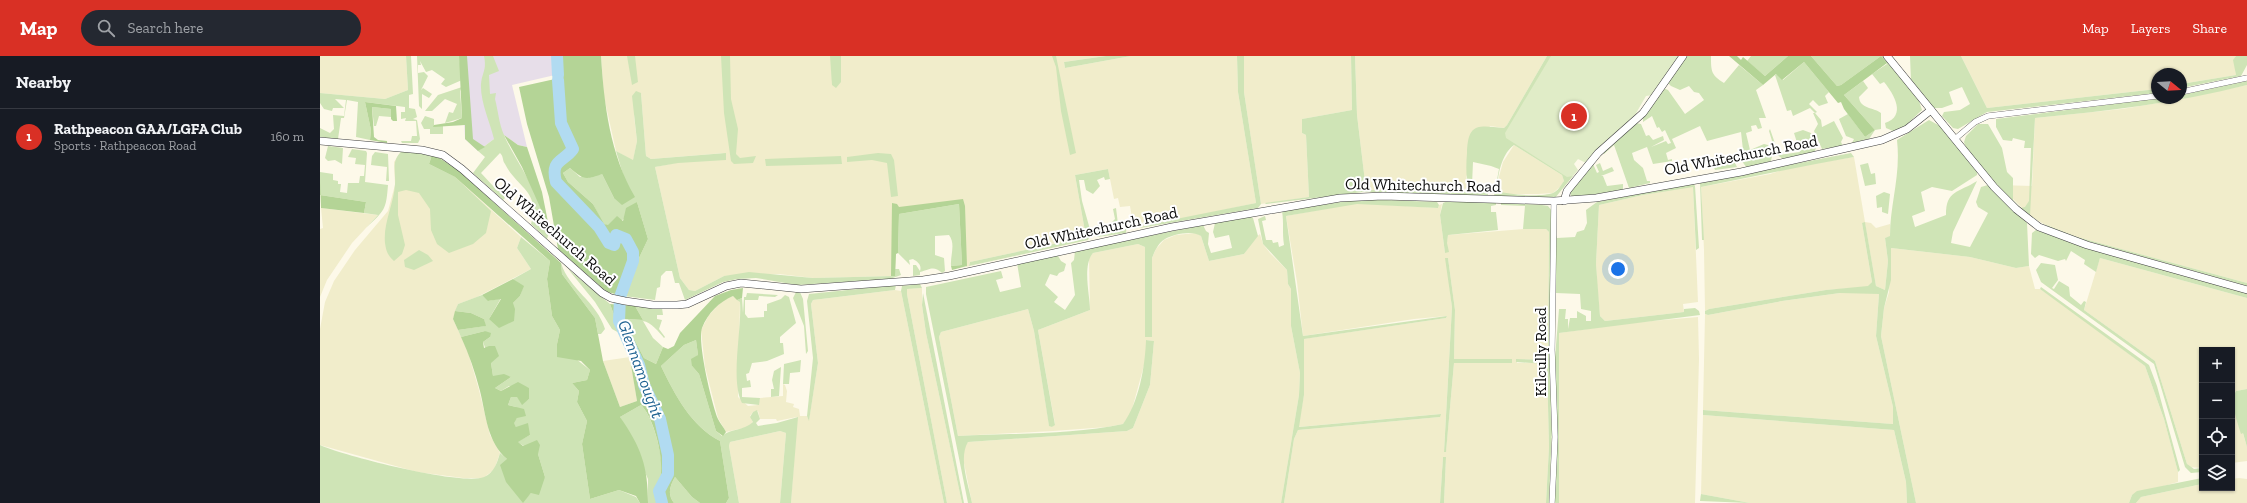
<!DOCTYPE html>
<meta charset="utf-8">
<style>
:root{--surface:#171b24;--page:#242831;--text:#f1f3f6;--muted:#9ea1a6;--line:#363941;--accent:#d93025}
body{margin:0;font-family:"Zilla Slab",serif;background:var(--page);color:var(--text)}
.controls{position:absolute;right:12px;bottom:12px;display:grid;overflow:hidden;border-radius:0px;box-shadow:0 1px 3px #0004}
.controls button{width:36px;height:36px;display:grid;place-items:center;padding:0;border:0;border-bottom:1px solid var(--line);background:var(--surface);color:var(--text);font:20px sans-serif}
.compass{position:absolute;left:1831px;top:12px;width:36px;height:36px;border-radius:50%;background:var(--surface);box-shadow:0 1px 3px #0004;rotate:108deg}
.you{position:absolute;left:1298px;top:213px;width:14px;height:14px;margin:-10px;border:3px solid #fff;border-radius:50%;background:#1a73e8;box-shadow:0 0 0 6px #1a73e833}
.badge{display:grid;place-items:center;width:26px;height:26px;border-radius:50%;background:var(--accent);color:#fff;font-size:13px;font-weight:700}
.pin{position:absolute;translate:-50% -50%;border:2px solid #fff;box-shadow:0 1px 4px #0006}
.list{margin:0;padding:0;list-style:none}
h2{display:flex;justify-content:space-between;align-items:center;height:52px;margin:0;padding:0 16px;font-size:17px}
h2 small{font-size:13px;font-weight:400;color:var(--muted)}
.list li{display:grid;grid-template-columns:26px 1fr auto;gap:12px;align-items:center;box-sizing:border-box;height:56px;padding:0 16px;border-top:1px solid var(--line)}
.list b{display:block;font-size:15px;white-space:nowrap}
.list p{margin:0;font-size:13px;white-space:nowrap;color:var(--muted)}
.list em{font-size:13px;font-style:normal;color:var(--muted)}
.icon{flex:none;width:22px;height:22px;fill:none;stroke:currentColor;stroke-width:2;stroke-linecap:round;stroke-linejoin:round}
.map{position:relative;flex:none;width:1927px;height:447px;overflow:hidden}
header{display:flex;align-items:center;gap:24px;box-sizing:border-box;height:56px;padding:0 20px;background:var(--accent);color:#fff}
header strong{font-size:19px}
nav{display:flex;gap:22px;margin-inline-start:auto;font-size:14px}
.search{width:280px;height:36px;background:var(--page);display:flex;align-items:center;gap:10px;box-sizing:border-box;padding:0 14px;border-radius:22px;color:var(--muted);font-size:15px}
main{display:flex}
aside{flex:1;background:var(--surface)}
.map>svg:first-child{display:block}
.industrial{fill:#e7dee9}
.farmland{fill:#f1edcb;fill-rule:evenodd}
.green{fill:#cfe4b6;fill-rule:evenodd}
.forest{fill:#b4d496}
.pitch{fill:#e0ecc7}
.lines{fill:none;stroke-linecap:round;stroke-linejoin:round}
.river{stroke:#b1dbf1;stroke-width:12}
.minor-casing{stroke:#3d3d3d;stroke-width:6}
.tertiary-casing{stroke:#3d3d3d;stroke-width:8}
.minor{stroke:#fff;stroke-width:5.5}
.tertiary{stroke:#fff;stroke-width:7}
.labels{text-anchor:middle;dominant-baseline:central;stroke-width:4;stroke-linejoin:round;paint-order:stroke}
.street-label{font-size:16px;fill:#0a0a0a;stroke:#fff}
.water-label{font-size:17px;font-style:italic;fill:#1e6291;stroke:#fff}
</style>
<header>
<strong>Map</strong>
<div class="search"><svg class="icon" aria-label="search" viewBox="0 0 24 24"><circle cx="10" cy="10" r="6"/><path d="M15 15l6 6"/></svg>Search here</div>
<nav><a>Map</a><a>Layers</a><a>Share</a></nav>
</header>
<main>
<aside>
<h2>Nearby<small></small></h2>
<ul class="list">
<li><span class="badge">1</span><div><b>Rathpeacon GAA/LGFA Club</b><p>Sports · Rathpeacon Road</p></div><em>160 m</em></li>
</ul>
</aside>
<div class="map">
<svg width="1927" height="447" viewBox="0 0 1927 447">
<rect width="100%" height="100%" fill="#fdf9e9"/>
<path class="industrial" d="M141,0H235V19L192,29L207,91L198,89L184,79L174,83L158,95L145,83Z"/>
<g class="farmland">
<path d="M0,0H86L88,34L65,43L0,37Z"/>
<path d="M281,0H786L744,6L745,12L811,0H917L918,36L936,147L814,173L810,150L800,151L798,142L794,143L788,113L755,119L766,181L650,206L649,210L646,211L642,145L578,153L575,220L493,222L459,218L404,220L375,235L369,234L360,222L335,111L405,97L331,103L326,100L321,37L314,60L317,85L313,105L296,95L284,41Z"/>
<path d="M924,0H1031L1032,54L982,63V77L986,79L989,141L941,148L924,36Z"/>
<path d="M1035,0H1227L1187,69L1184,72L1170,70L1146,121L1148,132L1145,136L1046,134L1037,59Z"/>
<path d="M1641,0H1916L1914,4L1916,19L1861,28V18H1837V33L1667,52Z"/>
<path d="M1927,29V227L1757,181L1724,168L1710,160L1679,129L1712,130L1715,62L1802,53L1856,44Z"/>
<path d="M1194,89L1242,119L1244,125L1241,130L1233,137L1218,138H1185L1178,135L1177,128L1183,106Z"/>
<path d="M81,96L135,121L201,181L197,192L211,213L157,241L138,248L133,263L148,296L159,334L170,379L180,397L174,414L163,422H143L97,416L0,389V273L5,246L14,225L35,194L68,155L75,129L74,106Z"/>
<path d="M1534,101L1545,166L1551,167L1556,172L1570,168V181L1565,182L1568,205L1565,234L1556,230L1545,167H1542L1552,226L1548,231L1506,234L1389,253L1385,255L1384,194L1381,131L1450,118L1472,111Z"/>
<path d="M1373,130L1378,246L1363,248L1364,256L1285,265L1280,260L1277,229L1276,208L1279,149L1323,139Z"/>
<path d="M1036,147L1118,152L1119,149L1122,148L1120,159L1125,197L1128,179L1204,173H1226L1229,176L1228,304L1197,303V307H1227L1229,391L1226,447H1124L1126,401H1123L1120,447H964L974,383L978,374L1120,361V358L978,371L984,339L983,283L1126,262L1127,260L1094,263L983,280L977,226L966,160ZM1126,202H1128L1135,254L1134,303H1192V307H1134L1126,395H1124L1132,251Z"/>
<path d="M1,152L58,159L32,187L7,224L0,241V173L3,172Z"/>
<path d="M876,177L881,180L889,205L924,198L934,183L940,178L943,188L950,197L967,214L968,228L971,233V270L980,317L979,339L961,447H652L643,402V393L648,386L807,375L813,372L830,329L834,285L826,284V302L811,357L803,368L787,371L733,375L638,380L619,281L621,276L708,253L714,275L729,369L732,371L735,368L718,274L770,254L769,202L773,197L818,188L825,191L832,281V202L836,193L844,184L856,179Z"/>
<path d="M1571,192L1650,201L1696,212L1709,210L1715,233H1720L1741,247L1825,310L1844,363L1858,416V426L1812,439L1809,447H1596L1561,280L1564,252L1569,236Z"/>
<path d="M1780,202L1927,242V333L1916,335L1914,338V348L1927,391V405L1912,407V294H1882V412L1869,411L1867,408L1835,305L1764,254Z"/>
<path d="M602,232V249L606,277L642,447H627L587,238V233Z"/>
<path d="M575,234L581,235L624,447H471L477,361L457,365L456,363H440L438,355L433,356L430,360L433,366L428,371L406,376L398,362L385,311L381,274L389,259L402,245L413,240L420,245L418,341L428,350L438,349L440,342L463,340V328L465,329L467,335L466,346L474,348L473,351L479,353L480,360H487L489,364L498,307L491,248L493,244Z"/>
<path d="M1551,236L1559,238L1556,280L1573,351V368L1383,354L1385,258L1388,259L1462,245L1520,237Z"/>
<path d="M1378,261L1379,303L1375,447H1239V277L1309,267Z"/>
<path d="M310,301L317,345L300,351L283,305Z"/>
<path d="M1383,359L1574,374L1586,426L1587,447H1430L1381,438Z"/>
<path d="M460,375L466,377L460,447H419L409,390L410,386Z"/>
<path d="M1919,422L1927,423V447H1816L1821,441L1882,428V432H1912V423Z"/>
</g>
<g class="green">
<path d="M86,0H91L93,38L89,39V52L95,53L97,61L93,63L97,64L100,83L98,87H82L81,85H91L92,80H97L96,65H85L86,62L81,63V56H85V51L45,46L51,74L50,84L36,81L38,46L27,44L24,62H21L18,83L0,81V72L10,77L14,73L13,59L24,60L26,44L15,43L24,52H13L12,55L4,53L0,47V37L65,43L88,34Z"/>
<path d="M97,0H139L142,24L126,31L121,28L125,23L112,14L106,16L100,5L101,9H98V17L104,16L108,20L101,34L103,32L112,38L109,42L102,38V53L99,50Z"/>
<path d="M164,0H173L179,15L169,19L170,38L176,37L175,43C178,54 179,68 184,79C193,102 236,160 227,183L211,168C221,135 197,132 185,108C182,104 184,101 180,97L161,117L174,131L177,130L185,142L183,144L153,117L165,101L158,95L174,83C170,66 160,45 161,28C162,16 167,14 164,0Z"/>
<path d="M307,0H315L318,26L312,29Z"/>
<path d="M401,0H410L411,43L418,73L416,98L420,102L436,100L433,107L414,108L411,105L404,57Z"/>
<path d="M510,0H521V26L516,32L512,29Z"/>
<path d="M732,0H736L756,97L750,99L741,55L736,11Z"/>
<path d="M786,0H811L745,12L744,6Z"/>
<path d="M917,0H924V36L941,148L938,152L820,172H819L831,168L936,147L918,36Z"/>
<path d="M1031,0H1035L1037,59L1046,134L1145,136L1148,132C1146,120 1146,109 1147,97C1148,67 1157,69 1184,72L1187,69L1227,0H1237L1249,120H1253L1235,142L1174,140L1179,113L1171,110L1153,106L1152,129L1168,130V140L1043,136L946,148L945,147L989,141L986,79L982,77V63L1032,54ZM1194,89L1242,119L1244,125C1241,129 1238,135 1233,137C1222,141 1189,139 1178,135C1176,122 1182,97 1194,89Z"/>
<path d="M1365,0H1391C1391,15 1391,19 1404,27L1419,9L1443,29L1436,34L1446,62H1439L1442,72L1438,73L1436,69L1431,70L1432,75L1426,77L1430,94L1444,88L1448,89L1452,100L1451,105L1427,112L1418,100L1423,94L1421,76L1387,85L1380,70L1352,83L1356,92L1346,97L1348,104L1352,103V105L1333,108L1327,91L1312,97L1314,104L1323,112L1327,125H1330V127L1309,132L1294,89L1284,98L1283,97L1316,67L1321,68L1326,80L1329,79L1333,84L1343,80L1344,84L1331,91L1346,85L1348,88L1351,87L1345,74L1342,76L1339,71L1337,72L1332,60L1323,66V61L1343,32L1348,34L1365,58L1384,44L1379,37L1374,36L1369,30L1360,34L1351,30L1348,27Z"/>
<path d="M1431,0H1468L1445,20L1427,5Z"/>
<path d="M1491,0H1563L1599,45L1602,54L1583,72L1573,75L1566,72L1565,67C1587,60 1574,38 1564,26L1560,28L1552,18L1567,8L1561,0L1521,29L1517,30Z"/>
<path d="M1590,0H1641L1667,52L1837,33V37L1667,56L1638,73L1633,72L1622,60L1624,56L1640,54L1650,48L1642,31L1629,36L1633,48L1622,52H1614L1591,25Z"/>
<path d="M1916,0H1927V9L1921,20L1861,32V28L1916,19L1913,4Z"/>
<path d="M1484,6L1509,36L1505,40L1508,47L1499,50L1493,44L1489,48L1497,56L1495,57L1501,64L1502,71L1514,65L1523,82L1521,86L1523,90L1502,93L1494,75L1498,68L1493,57H1495L1490,52L1473,60L1471,54L1467,55L1455,19L1457,18L1463,24Z"/>
<path d="M1543,25L1548,32L1539,41C1540,53 1553,51 1561,57V73L1555,74L1549,83L1532,87L1534,83L1526,80L1519,63L1528,58L1545,81L1555,74L1524,39Z"/>
<path d="M1927,25V29C1857,47 1787,55 1715,62L1710,160L1724,168L1757,181L1927,227V230L1749,180C1707,163 1690,145 1662,111C1656,103 1646,95 1644,86L1646,80L1658,68H1668L1682,92L1687,116L1693,122V144L1701,152L1705,151L1709,145L1711,92H1704L1705,85L1693,82L1692,85L1683,84L1676,71V63L1840,42H1861V39Z"/>
<path d="M142,31L140,35L142,62L125,67L129,56L133,57L137,48L125,43L112,55H105L118,39Z"/>
<path d="M316,35L321,37L326,100L331,103L406,97V104L358,107L335,111L360,222L369,234L375,235L404,220L429,216L493,222L575,220V213H579L581,219L570,223L477,229L436,222L417,223L403,226L365,244L359,227H355L352,215H346L341,220L340,231L337,232L335,244L304,240L310,221L328,183L317,146C309,157 300,174 283,168L273,148L248,126L243,117L250,112L260,121L282,118L294,142L314,141L305,125L296,95L313,104L317,85L312,40Z"/>
<path d="M52,51L71,53V61L59,60L56,70H54Z"/>
<path d="M105,60L114,63V70H123V78H110V73H104L101,67Z"/>
<path d="M1609,64L1620,70L1657,116V119L1632,135L1612,131L1601,136L1605,155L1592,160L1595,171L1626,159C1626,134 1638,137 1657,125L1633,176L1631,187L1650,191L1668,157L1658,151L1656,146L1661,131L1668,129L1707,167L1709,210L1696,212L1650,201L1571,192V224L1564,252L1561,280L1596,447H1587L1586,426L1574,374L1383,359V354L1573,368V351L1556,280L1559,238L1520,237L1462,245L1388,259L1385,258V255L1389,253L1506,234L1548,230L1552,226L1542,167L1545,166L1556,230L1565,234L1568,205L1565,182L1570,180C1570,147 1581,120 1577,84Z"/>
<path d="M1450,73L1459,99L1480,96L1474,77L1483,74L1491,77L1496,90L1495,96L1463,103L1456,98L1449,75Z"/>
<path d="M8,90L23,92L22,108L15,104L8,105L5,102Z"/>
<path d="M32,93L46,95L47,97L45,126L68,129C66,154 65,154 46,172L58,159L44,157L46,146L0,139V116L13,118V124L18,125V128H21L20,136L27,137L28,127H39L40,120H44L45,109L35,108L36,102L28,101Z"/>
<path d="M89,95L112,99L109,108L135,121L171,155L166,177L153,188L129,197L117,188L111,174L110,153L99,137L86,134L78,136V159L85,189L82,198L74,205C68,200 66,195 65,187C63,167 74,148 75,128C76,117 71,105 81,96Z"/>
<path d="M55,96L68,98L69,125H66L67,111L51,109L52,100Z"/>
<path d="M558,97L571,98L574,104L578,140L571,141L567,107L552,104L527,106V101Z"/>
<path d="M1531,97L1534,101C1482,110 1432,121 1381,131L1384,184H1382L1380,126Z"/>
<path d="M521,100L522,108L446,110L445,103Z"/>
<path d="M1402,103L1414,105L1417,111L1395,114L1392,106Z"/>
<path d="M1280,107L1283,115L1292,111L1294,115L1281,120H1283L1287,130L1303,128V134L1256,141L1251,140L1250,136L1273,108L1277,117L1279,116L1276,109Z"/>
<path d="M1548,107L1551,118L1555,117L1556,128L1545,130L1540,109Z"/>
<path d="M788,113L790,123L785,124L784,121L777,124L780,130L773,138L766,134L764,124H759L762,145L771,177L768,184L649,210L650,206L766,181L755,119Z"/>
<path d="M1373,127L1375,130L1379,192L1376,194L1373,131L1323,139L1279,149L1276,208L1280,260L1285,265L1364,256V253L1375,252L1379,255L1380,259L1239,277V447H1235V301L1239,253H1246L1245,263H1248V273L1250,262H1257V255L1266,260V265H1271V255L1261,253L1260,238L1236,237V179L1237,182L1255,181L1257,176L1264,174L1267,167L1266,154L1277,146Z"/>
<path d="M1564,136L1570,138L1568,158L1562,156V151L1557,152L1556,140Z"/>
<path d="M1041,143L1117,146L1119,149L1118,152L1037,148L966,160L983,280L1127,260L1126,262L984,283V339L979,371L1121,358L1120,361L978,374L974,383L964,447H961L979,339L980,317L971,270V233L968,228L967,214L943,188L938,163L945,160L946,164L942,165L946,184H952L953,187L958,186L959,191L964,189C962,177 964,167 962,155Z"/>
<path d="M1128,145L1176,147V149L1171,150V156H1176L1178,174L1128,179L1127,187L1129,196L1125,197L1120,159L1123,147Z"/>
<path d="M1181,147L1222,149L1228,150L1232,155L1230,307L1232,374L1229,447H1226L1229,391L1227,308L1196,306V303L1228,304L1229,176L1226,173H1203L1205,150L1181,149Z"/>
<path d="M639,148L642,209L631,210C630,200 636,188 629,179L615,180V199L624,202L625,215L622,217C613,209 610,214 600,216V219L593,220V209H596L600,215C602,209 598,206 593,203L589,204L590,209L578,197L579,158Z"/>
<path d="M796,152L798,168L807,167L806,177L777,181L774,171L778,169L786,172L795,163L793,153Z"/>
<path d="M929,160L933,162L938,180L924,198L889,205L881,180C872,174 854,178 845,183C838,187 835,195 832,202V281H825V191L818,188L773,197C762,210 770,239 770,254L718,274L735,369L732,371L729,370L714,275L708,253L621,276L619,281L638,380C692,377 750,379 803,368C819,346 825,311 826,284L834,285L830,329L813,372L807,375L648,386C638,402 649,430 652,447H648L606,238V231L681,215L683,222L676,224L680,236L701,231L697,207L737,198L741,205L746,208L744,215L739,217L737,220L730,218L725,229L738,241L734,246L745,254L755,239L751,207L754,204L755,195L883,169L886,175L889,177L888,188L891,197L912,192L909,179L895,182L893,176L895,167Z"/>
<path d="M1716,174L1764,191L1927,237V242L1780,202L1776,216L1764,208L1765,204L1751,195L1746,205L1745,203L1738,205L1719,199L1715,202L1711,198L1712,177Z"/>
<path d="M201,181L230,205L227,223L232,260L240,274L237,288L270,314L267,324L252,327L259,335L257,346L267,365L262,388L270,443L299,434L316,441L320,447H0V389C24,400 142,430 164,421C174,417 177,407 180,397L187,403L203,446L225,421L218,398L197,386L210,379L196,371L193,366L197,362L196,351L188,349L191,341L197,340L202,348L209,343V332L189,330L181,335L175,332L191,321L173,320L171,307L163,286L170,281L165,275L141,281L138,274L165,270L164,263L151,257L135,255L138,248L162,239L169,245L181,242L169,263L193,247L200,240L203,231L193,223L211,213L197,192Z"/>
<path d="M99,194L108,199L113,205L94,214L85,211L84,204Z"/>
<path d="M1125,202H1128L1135,254L1134,303H1192V307H1134L1126,396H1124L1132,251Z"/>
<path d="M241,207C249,233 277,246 285,273L281,278H278L275,262L242,218Z"/>
<path d="M1721,207L1735,209L1738,224L1732,232L1734,233L1739,225L1749,231L1750,240L1761,249L1764,245L1766,246L1764,254L1835,305L1867,408L1874,413L1882,412V416L1871,417L1865,411L1834,308L1721,226L1716,214Z"/>
<path d="M248,213L290,248L301,278L292,273L275,246Z"/>
<path d="M600,228L602,232L587,233V238L627,447H624L581,235L582,230Z"/>
<path d="M576,229L575,234L493,244L491,248L498,307L489,365L487,360L493,302L487,245L489,238Z"/>
<path d="M1721,231L1829,309L1837,330L1860,414L1858,416L1844,363L1825,310L1720,233Z"/>
<path d="M476,236H480L483,243L488,295L486,298L484,270L473,242Z"/>
<path d="M427,237L458,239L455,241L439,240L438,244H425V258L428,262L444,261V255H447V248L461,243L465,239L469,241L476,267L460,281V287H463L464,298L447,305L432,307L429,317L426,318L427,325L430,324L431,331L422,332V341L440,342L439,349L422,347C410,324 422,274 420,246L417,244L422,242L423,257L424,241H426Z"/>
<path d="M603,237L644,447H642L606,277L602,249Z"/>
<path d="M315,250L342,252L343,259H337V263L342,264L339,273L345,281L344,282C339,276 331,266 323,265L333,282L343,291L336,308L324,302L307,269V263L323,264Z"/>
<path d="M376,284L378,299L372,310L379,318L396,375L402,380C411,372 424,375 433,366L430,361L433,356L437,354L440,363L436,367L438,370L457,367L478,361L471,447H460L466,377L460,375L410,386L409,390L419,447H406L409,442L400,385C371,370 355,339 341,310L364,289Z"/>
<path d="M481,304L480,316L470,317L469,328H463L464,308Z"/>
<path d="M461,311L459,340L451,341V333H454L452,324L454,315Z"/>
<path d="M1927,333V391L1923,377L1921,378C1918,367 1909,346 1916,335Z"/>
<path d="M321,349C334,362 343,401 342,420C341,429 334,438 339,447H328V423L300,361Z"/>
<path d="M1123,401H1126L1124,447H1120Z"/>
<path d="M355,421L372,441L380,447H354C347,438 350,430 355,421Z"/>
<path d="M1882,422V428L1821,441L1816,447H1809L1812,439L1817,435Z"/>
<path d="M1381,438L1430,447L1380,445Z"/>
</g>
<g class="forest">
<path d="M139,0H147L153,83L165,91L158,95L145,83V69L113,71L114,69L133,66L142,62Z"/>
<path d="M235,0H281C284,48 290,99 315,141L302,149L294,142L282,118C265,124 264,124 250,112L243,117L248,126L273,148L284,168L288,169L297,160L303,165L306,152L317,146L328,183L310,221L304,240L287,236L238,193L229,141L207,68L199,31L235,23Z"/>
<path d="M1409,0H1417L1421,4L1423,1L1445,20L1468,0H1491L1517,30L1521,29L1561,0L1567,7L1524,39L1555,74L1545,81L1524,53L1521,46L1518,47L1484,6L1462,24L1456,18L1443,29Z"/>
<path d="M45,46L76,50L77,65H73L71,63V53L52,51L54,81L58,84L67,85V87L50,84L51,74Z"/>
<path d="M184,79L198,89L207,91L222,136L229,171L202,111Z"/>
<path d="M112,99L121,103L139,115L241,207L242,218L275,262L283,305L300,351L317,345L308,291L301,278L290,248L315,250L323,264L307,263V269L324,302L336,308L343,291L348,293L354,290L360,277L395,240L411,234L423,232L422,242L417,244L413,240C399,246 388,257 382,272C377,286 392,349 398,363C400,367 404,372 406,376L403,380L396,375L379,318L372,310L371,303L378,299L376,284L364,289L341,310C355,339 371,370 400,385L409,442L406,447H380L372,441L355,421C350,430 347,438 354,447H339L335,435C350,419 335,362 321,349L300,361C321,391 328,410 328,447H320L316,440L299,434L270,443L262,388L267,365L257,346L259,335L252,327L267,324L270,314L261,305L237,301V288L240,274L232,260L227,223L230,205L135,121L109,108Z"/>
<path d="M0,126V139L46,146L44,157L1,152Z"/>
<path d="M643,143L645,150L647,210L632,214L631,210L642,209L639,148L579,158L578,197L576,198L575,220H571L572,147L577,148L579,151Z"/>
<path d="M193,223L204,230L200,240L193,247L195,253L194,265L179,272L169,263L181,243L168,245L162,239Z"/>
<path d="M135,255L151,257L164,263L166,270L138,274L133,263Z"/>
<path d="M165,275L171,277L170,281L163,286L164,292L169,290H175L179,300L171,307L173,320L184,318L191,321L175,332L181,335L198,326L209,332V343L202,349L197,341H191L188,349L204,353L206,360L197,362L194,367L196,371L208,367L210,379L198,386L203,390L217,384L220,389L218,398L225,421L219,439L211,437L203,447L186,426L180,409L187,403C167,386 166,359 160,335C155,316 149,298 141,281Z"/>
</g>
<path class="pitch" d="M1231,0H1360L1333,39L1326,40L1315,59L1266,107L1258,103L1254,108L1258,114L1253,120L1247,121L1186,82L1185,77Z"/>
<g class="lines">
<g class="river">
<path d="M237,0L238,19"/>
<path d="M238,24L241,67L253,93C244,106 230,103 236,126L279,171L289,187L294,189L296,179L306,183L313,196V205L300,241L299,265L319,309L324,329L340,363L348,399V418L339,435L342,447"/>
</g>
<defs>
<g id="minor">
<path d="M1861,36L1927,22"/>
<path d="M1635,83L1655,66L1668,60L1837,40"/>
<path d="M1232,447L1235,381L1232,294L1234,145"/>
</g>
<g id="tertiary">
<path d="M1567,0L1674,131L1696,153L1719,171L1767,189L1927,234"/>
<path d="M0,85L102,94L123,99L142,113L282,237L291,242L305,245L333,249H357L367,248L406,230L421,227L481,233L603,224L629,220L852,171L1020,142L1063,140L1234,145L1276,142L1421,116L1562,84L1587,73L1611,54"/>
<path d="M1244,145L1247,135L1278,97L1323,57L1363,0"/>
</g>
</defs>
<use href="#minor" class="minor-casing"/>
<use href="#tertiary" class="tertiary-casing"/>
<use href="#minor" class="minor"/>
<use href="#tertiary" class="tertiary"/>
</g>
<g class="labels">
<g class="street-label">
<text transform="translate(1421 99) rotate(-11)">Old Whitechurch Road</text>
<text transform="translate(1103 129) rotate(1)">Old Whitechurch Road</text>
<text transform="translate(781 172) rotate(-12)">Old Whitechurch Road</text>
<text transform="translate(235 175) rotate(41)">Old Whitechurch Road</text>
<text transform="translate(1220 296) rotate(-90)">Kilcully Road</text>
</g>
<g class="water-label">
<text transform="translate(321 313) rotate(70)">Glennamought</text>
</g>
</g>
</svg>
<div class="controls">
<button>+</button>
<button>−</button>
<button><svg class="icon" aria-label="locate" viewBox="0 0 24 24"><circle cx="12" cy="12" r="6"/><path d="M12 2v4M12 18v4M2 12h4M18 12h4"/></svg></button>
<button><svg class="icon" aria-label="layers" viewBox="0 0 24 24"><path d="M12 4l9 5-9 5-9-5zM3 14l9 5 9-5"/></svg></button>
</div>
<svg class="compass" viewBox="-18 -18 36 36"><path d="M0-13l5 13h-10z" fill="#e53935"/><path d="M0 13l5-13h-10z" fill="#9ea1a6"/></svg>
<div class="you"></div>
<div class="pin badge" style="left:1254px;top:60px">1</div>
</div>
</main>
